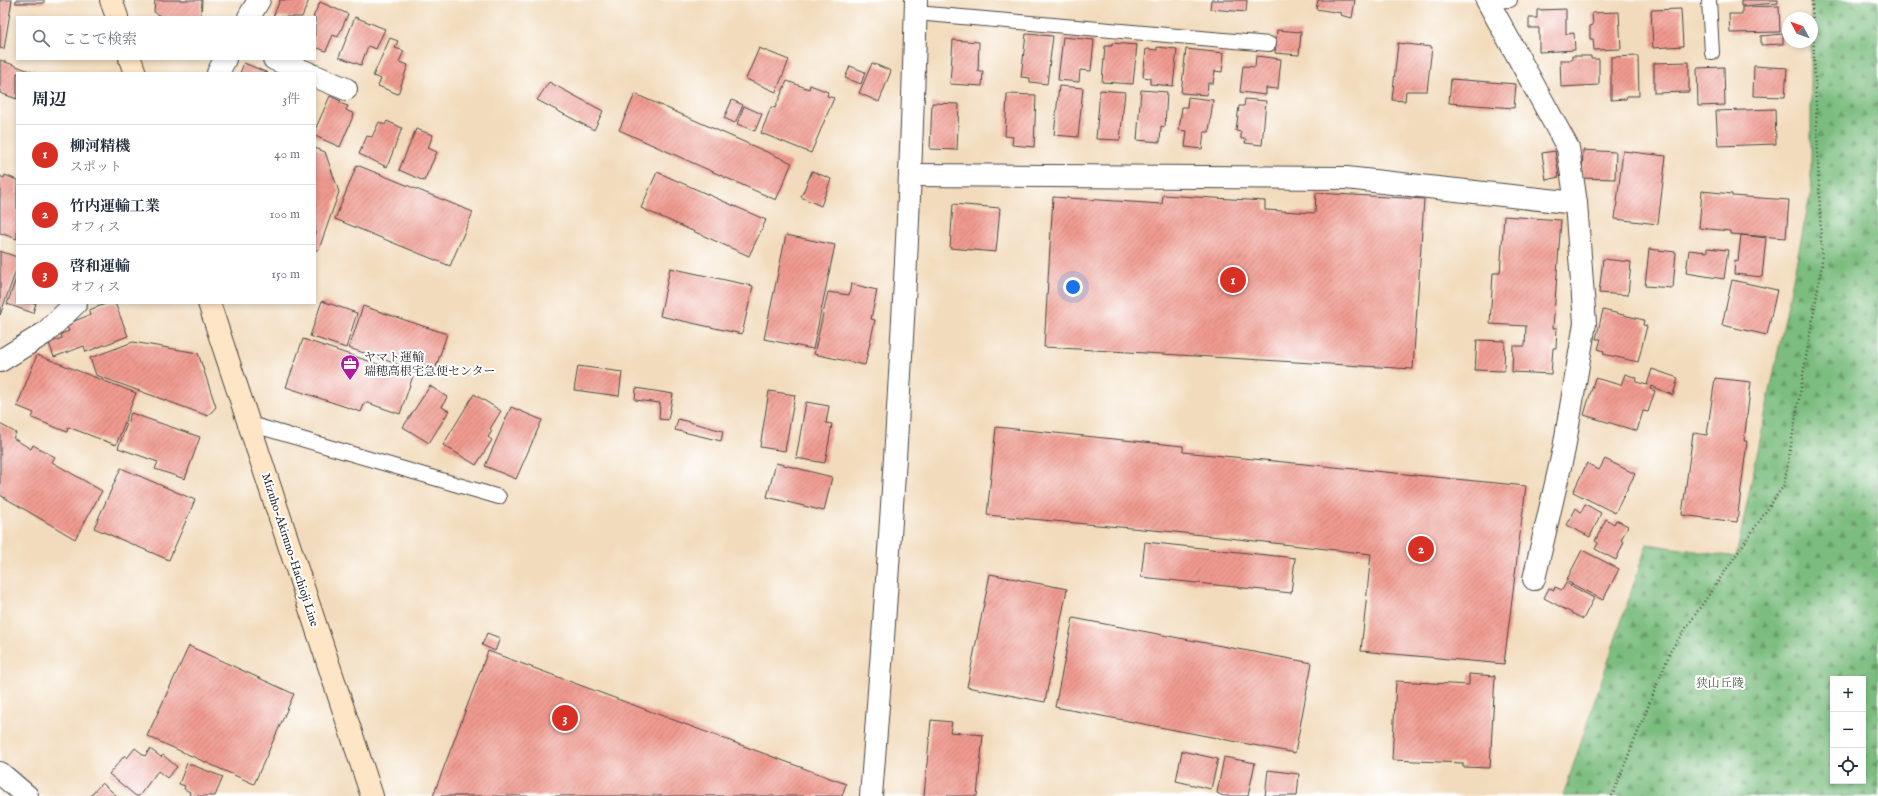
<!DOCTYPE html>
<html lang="ja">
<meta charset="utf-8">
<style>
:root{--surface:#fff;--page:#f6f6f7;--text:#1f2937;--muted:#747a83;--line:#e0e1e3;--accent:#d93025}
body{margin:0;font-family:"IM FELL English","Noto Serif JP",serif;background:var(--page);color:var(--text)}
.controls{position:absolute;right:12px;bottom:12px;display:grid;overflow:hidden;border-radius:0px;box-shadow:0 2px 6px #0003}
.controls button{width:36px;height:36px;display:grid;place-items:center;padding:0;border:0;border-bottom:1px solid var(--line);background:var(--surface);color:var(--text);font:20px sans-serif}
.compass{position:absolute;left:1782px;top:12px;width:36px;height:36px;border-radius:50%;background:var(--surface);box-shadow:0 2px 6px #0003;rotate:311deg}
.you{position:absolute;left:1073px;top:287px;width:14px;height:14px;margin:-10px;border:3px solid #fff;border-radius:50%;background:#1a73e8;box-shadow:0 0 0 6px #1a73e833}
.badge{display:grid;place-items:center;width:26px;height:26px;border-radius:50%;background:var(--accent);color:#fff;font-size:13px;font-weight:700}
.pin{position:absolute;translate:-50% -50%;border:2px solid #fff;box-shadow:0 1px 4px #0006}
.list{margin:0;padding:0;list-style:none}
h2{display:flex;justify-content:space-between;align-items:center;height:52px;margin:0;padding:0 16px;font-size:17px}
h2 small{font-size:13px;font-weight:400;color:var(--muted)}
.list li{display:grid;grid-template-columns:26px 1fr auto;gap:12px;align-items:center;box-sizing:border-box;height:60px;padding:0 16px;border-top:1px solid var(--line)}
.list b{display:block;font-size:15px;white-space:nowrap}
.list p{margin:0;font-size:13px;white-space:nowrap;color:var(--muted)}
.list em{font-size:13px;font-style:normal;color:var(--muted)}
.icon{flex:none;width:22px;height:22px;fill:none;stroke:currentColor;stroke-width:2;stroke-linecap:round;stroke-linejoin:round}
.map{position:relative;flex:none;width:1878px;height:796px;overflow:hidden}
.search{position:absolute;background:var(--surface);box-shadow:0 2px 6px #0003;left:16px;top:16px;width:300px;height:44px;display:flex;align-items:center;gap:10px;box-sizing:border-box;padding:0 14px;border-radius:0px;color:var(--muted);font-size:15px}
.panel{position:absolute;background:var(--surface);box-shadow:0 2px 6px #0003;left:16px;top:72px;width:300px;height:232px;border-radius:0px}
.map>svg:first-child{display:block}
.forest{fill:url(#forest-firs);stroke:#547455;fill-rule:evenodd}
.building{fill:url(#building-hatch)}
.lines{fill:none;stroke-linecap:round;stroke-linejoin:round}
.service-casing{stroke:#494541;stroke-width:16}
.minor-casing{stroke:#494541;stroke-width:24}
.tertiary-casing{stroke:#494541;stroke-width:24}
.secondary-casing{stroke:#494541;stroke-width:24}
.path{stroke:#494541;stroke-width:2.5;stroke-dasharray:1 3;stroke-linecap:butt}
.service{stroke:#fff;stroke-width:14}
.minor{stroke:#fff;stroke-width:22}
.tertiary{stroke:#fff;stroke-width:22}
.secondary{stroke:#fee5c5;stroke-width:22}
.labels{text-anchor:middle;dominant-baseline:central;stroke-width:4;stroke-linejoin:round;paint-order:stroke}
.poi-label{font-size:12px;fill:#2b2b2b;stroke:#fff;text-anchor:start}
.street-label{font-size:12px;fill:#2b2b2b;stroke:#fff}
.park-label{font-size:12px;fill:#4d614b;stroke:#fff}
</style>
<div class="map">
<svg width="1878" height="796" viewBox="0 0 1878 796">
<defs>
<pattern id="forest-firs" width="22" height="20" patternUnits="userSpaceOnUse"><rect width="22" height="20" fill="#7cbd7f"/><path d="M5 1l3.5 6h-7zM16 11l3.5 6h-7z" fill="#669a68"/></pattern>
<pattern id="building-hatch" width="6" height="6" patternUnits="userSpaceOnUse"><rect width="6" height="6" fill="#f09a8f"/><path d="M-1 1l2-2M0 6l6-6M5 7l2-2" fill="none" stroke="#c37e75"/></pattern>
</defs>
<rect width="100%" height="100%" fill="#fff"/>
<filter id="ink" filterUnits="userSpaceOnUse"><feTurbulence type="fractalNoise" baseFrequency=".025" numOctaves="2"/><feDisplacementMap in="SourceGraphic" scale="8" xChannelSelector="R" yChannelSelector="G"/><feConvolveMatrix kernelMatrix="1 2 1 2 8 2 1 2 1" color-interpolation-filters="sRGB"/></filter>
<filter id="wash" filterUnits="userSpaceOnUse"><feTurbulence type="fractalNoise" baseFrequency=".012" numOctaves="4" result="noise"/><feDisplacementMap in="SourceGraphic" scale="16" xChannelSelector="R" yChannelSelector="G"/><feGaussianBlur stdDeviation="0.9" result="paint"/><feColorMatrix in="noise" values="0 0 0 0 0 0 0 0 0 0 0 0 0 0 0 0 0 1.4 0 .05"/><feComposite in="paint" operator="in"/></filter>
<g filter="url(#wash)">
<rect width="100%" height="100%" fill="#f2dbbc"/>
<path class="forest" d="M1811,0H1878V796H1563L1647,544L1736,557L1811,191ZM1833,679H1863V781H1833Z"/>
<g id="blocks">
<g class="building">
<path d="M0,0H12L4,49L0,48Z"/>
<rect x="16" y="0" width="28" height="3"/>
<path d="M155,0H202L201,17H162L154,12Z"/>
<path d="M280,0H309L302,17H273Z"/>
<path d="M1211,0H1247L1246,12L1210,9Z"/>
<path d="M1318,0H1355L1352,18L1340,15L1341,13L1316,9Z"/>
<path d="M1741,0H1778V3L1741,6Z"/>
<path d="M320,2L348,14L338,37L333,35L326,51L315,47V17H313Z"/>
<path d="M1779,6L1780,32L1730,33L1729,14H1742V7Z"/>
<path d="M1566,9V34L1574,33L1575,50L1539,52V28H1529V18H1537V10Z"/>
<path d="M1681,9L1683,46L1653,48L1651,10Z"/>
<path d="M1619,12L1621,49L1594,50L1593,39H1590V26L1593,25L1592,13Z"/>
<path d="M355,17L385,29L376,49L368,46L361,65L339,57Z"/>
<path d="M1277,30L1301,32L1299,55L1275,53Z"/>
<path d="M1026,34L1053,36L1047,84L1030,82V78L1021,77Z"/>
<path d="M1783,34V44L1761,45V36Z"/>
<path d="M1063,37L1094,40L1091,71L1080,70L1079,82L1058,80Z"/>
<path d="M390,38L398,41L395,48L404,51L399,62L408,65L398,94L378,86L381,79L373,76Z"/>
<path d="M953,40L979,42L978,71H983L982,86L950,84Z"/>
<path d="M1112,43L1137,45L1133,84L1102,82L1105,46H1112Z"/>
<path d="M1398,43L1432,47L1427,91H1406L1405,101L1392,100Z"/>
<path d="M1157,47L1177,49L1173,86L1150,84V78L1143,77L1146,49L1157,50Z"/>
<path d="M759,48L789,60L776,92L746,79Z"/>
<path d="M1186,49L1224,53L1222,72L1215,71L1213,83H1208L1207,95L1181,93Z"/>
<path d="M1256,56L1281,59L1278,89L1266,88V95L1240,92L1243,66L1255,67Z"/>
<path d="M1572,56H1591V59H1599V85L1561,87L1560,60H1572Z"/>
<path d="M1638,56L1639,96H1627L1626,99L1611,100V57Z"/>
<path d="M0,60L35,73H17V99L0,93Z"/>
<path d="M1689,62V92L1654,93V63Z"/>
<path d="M244,63L268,73H240Z"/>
<path d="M872,63L891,71L879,102L859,93Z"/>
<path d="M850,66L865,72L861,84L845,78Z"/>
<path d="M1754,66L1787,68L1785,97L1753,96Z"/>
<path d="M1724,67L1725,105L1698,106L1697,68Z"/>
<path d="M1451,79L1516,84L1514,108L1449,103Z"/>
<path d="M787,81L809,89L810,85L828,92L827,96L834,98L811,153L761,133L771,107L775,108Z"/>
<path d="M549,82L603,111L594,130L537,100Z"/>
<path d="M1059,86L1083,88L1078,137L1054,135Z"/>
<path d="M1100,90L1125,92L1120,140L1096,139Z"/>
<path d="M1141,90L1167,92L1165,127L1161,126L1160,142L1137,140Z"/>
<path d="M635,94L792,163L776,200L619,130Z"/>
<path d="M1007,94L1036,95L1034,147L1012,145L1013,137L1005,136Z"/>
<path d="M330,96L341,101L339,103L348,106L346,110L354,114L340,147L315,136V130Z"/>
<path d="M1188,97L1213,100L1209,132H1204L1202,149L1185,147L1187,131L1179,130L1182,107H1187Z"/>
<path d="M1245,99L1266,101L1262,145L1245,143L1246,139H1241V132L1236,131L1239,106H1244Z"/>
<path d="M732,100L743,105L735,123L724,118Z"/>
<path d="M932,103L959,104L957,150L930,149Z"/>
<path d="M744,106L762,114L755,131L737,124Z"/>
<path d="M1775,109L1776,144L1718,146L1716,111Z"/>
<path d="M387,121L402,128L387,167L359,154L367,136L372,137L379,122L385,125Z"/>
<path d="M416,129L433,135L428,148L437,152L424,181L399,170Z"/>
<path d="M315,148L325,152L339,192L319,249L315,251Z"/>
<path d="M1583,150L1616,152L1615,179L1582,178Z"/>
<path d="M1555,151L1559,177L1546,180L1542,153Z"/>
<path d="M1623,151L1666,156L1658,224L1615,219Z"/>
<path d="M357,165L473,212L450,266L335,219Z"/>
<path d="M812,171L831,179L821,206L801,197Z"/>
<path d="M657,172L766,220L749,256L641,208Z"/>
<path d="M5,175L17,180V239L0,233V176L4,178Z"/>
<path d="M1702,191L1732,194V196L1789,200L1786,238L1730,234V231L1699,228Z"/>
<path d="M1316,193L1424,199L1413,369L1044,347L1053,197L1162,204L1163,195L1265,201V210L1315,213Z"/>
<path d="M953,204L1000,208L996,252L950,248Z"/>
<path d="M1504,216L1561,220L1553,328H1557L1556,348H1553L1551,374L1512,372L1513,346H1525L1526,326L1490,324L1493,273H1500Z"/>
<path d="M786,235L835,245L813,349L764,339Z"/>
<path d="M1741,235L1766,238L1762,277L1734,274L1735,260L1738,261Z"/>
<path d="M1707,248L1728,250L1724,279L1686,273L1689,250L1707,252Z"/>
<path d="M1649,249L1676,252L1673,288L1645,286Z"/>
<path d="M0,251L17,257V268L0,315Z"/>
<path d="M1603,259L1631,262L1628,295L1599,293Z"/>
<path d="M670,268L753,286L742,334L660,316Z"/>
<path d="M17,276V303H36L33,313L7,304Z"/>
<path d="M1732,280L1777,290L1767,335L1722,325Z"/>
<path d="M851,284L877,290L871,319L875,320L865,365L814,354L828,292L849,295Z"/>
<path d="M322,301L357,313L346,348L310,336Z"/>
<path d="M108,303H115L128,336L86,352L84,346L54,357L49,343L62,338L61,334L69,331L66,324L90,315L89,310Z"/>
<path d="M363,306L447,334L433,376L349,348Z"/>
<path d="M1603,310L1644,320L1643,325L1647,326L1638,362L1603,354L1604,351L1598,349L1601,339H1596Z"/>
<path d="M303,339L413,376L400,414L365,402L361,412L286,387Z"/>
<path d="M1477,340L1505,341L1504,371L1475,370Z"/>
<path d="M133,342L198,353L216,407L208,416L96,375L90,358Z"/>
<path d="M37,355L136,393L116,445L68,427L67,432L32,418L34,413L17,406Z"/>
<path d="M578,366L622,372L619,396L574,390Z"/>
<path d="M1652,369L1678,378L1673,395L1651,386L1650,389L1655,391L1648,412L1643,411L1637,431L1584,415L1595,378L1621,385L1625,374L1637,378L1636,382L1647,385Z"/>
<path d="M1715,378L1751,382L1744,441H1747L1737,522L1682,515L1693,433L1707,435Z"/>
<path d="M430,386L447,397L442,407L449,411L429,443L403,427Z"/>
<path d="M636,388L673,394L668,420L659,419L660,403L635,400Z"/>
<path d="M769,391L795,395L785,451L760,447Z"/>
<path d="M474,394L501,411L490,429L492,431L488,437L492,440L476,465L443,445Z"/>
<path d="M806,402L829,406L826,423L832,424L825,463L796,458Z"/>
<path d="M511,407L542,420L516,479L485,466Z"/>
<path d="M131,413L200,437L185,479L155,469L158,462L118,448Z"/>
<path d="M678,419L723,431L721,441L675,430Z"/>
<path d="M0,424L16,433L13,438L31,449L33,445L55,457L52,462L102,491L75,539L0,495Z"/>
<path d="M996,427L1183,446V452L1526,486L1504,664L1361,651L1371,554L1175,532L987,515Z"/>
<path d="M1605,459L1635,474L1615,513L1573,492L1587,463L1599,470Z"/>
<path d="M776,463L832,477L824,511L767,497Z"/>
<path d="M121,468L195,500L169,560L94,528Z"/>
<path d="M1585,504L1601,513L1590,537L1567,525L1576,508L1581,512Z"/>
<path d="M1606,519L1614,524L1616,520L1628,526L1621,540L1624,542L1616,560L1595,549L1598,543L1595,541Z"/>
<path d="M1145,542L1295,558L1291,593L1141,577Z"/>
<path d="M1582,550L1619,569L1603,600L1566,581Z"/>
<path d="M990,574L1067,589L1045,702L967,687Z"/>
<path d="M1566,583L1594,598L1583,619L1544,598L1549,588L1554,590L1555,587L1562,590Z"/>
<path d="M1073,618L1312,663L1295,753L1055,707Z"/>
<path d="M487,633L500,638L495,651L482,645Z"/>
<path d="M189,646L294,694L254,784L147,736Z"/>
<path d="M488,651L846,784L842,796H433Z"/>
<path d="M1469,674L1495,676L1490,768L1463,767V763L1392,760L1396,681L1469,685Z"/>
<path d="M931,720L952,722L950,732L983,735L977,796H924Z"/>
<path d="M135,748L145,756L150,749L161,757L163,755L177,767L167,778L158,771L139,796H136L109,774L125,755L127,758Z"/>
<path d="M1182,751L1218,759L1211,789L1176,781Z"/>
<path d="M1224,757L1255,763L1248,796H1223L1217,793Z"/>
<path d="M187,763L223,777L215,796H189L190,792L184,789L185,786L179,784Z"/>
<path d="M1268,770L1299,774L1297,796H1265Z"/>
<path d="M102,783L117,796H90Z"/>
</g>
</g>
</g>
<g filter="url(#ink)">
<use href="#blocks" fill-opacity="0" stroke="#494541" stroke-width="1"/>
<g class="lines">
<defs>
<g id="service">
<path d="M1709,0L1712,53"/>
<path d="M1487,1L1510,0"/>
<path d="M916,13L1269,44"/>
<path d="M247,423L499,497"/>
</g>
<g id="minor">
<path d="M1487,0L1568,148L1576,203L1585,323L1564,449L1534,579"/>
<path d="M249,17L259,0"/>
<path d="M274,59L308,73"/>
<path d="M218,73L225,59"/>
<path d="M315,76L346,89"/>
<path d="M910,175L1346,178L1576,203"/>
<path d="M0,361L45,333L76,303"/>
<path d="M0,773L27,796"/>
</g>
<path id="tertiary" d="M871,796C892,531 909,266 916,0"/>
<g id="secondary">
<path d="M111,0L117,17"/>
<path d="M130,59L135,73"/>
<path d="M209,303L372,796"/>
</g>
</defs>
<use href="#service" class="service-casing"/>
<use href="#minor" class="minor-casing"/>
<use href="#tertiary" class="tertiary-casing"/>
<use href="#secondary" class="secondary-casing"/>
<path class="path" d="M1612,796L1671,650L1784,485L1822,265L1812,0"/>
<use href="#service" class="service"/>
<use href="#minor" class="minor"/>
<use href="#tertiary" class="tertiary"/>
<use href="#secondary" class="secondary"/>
</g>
</g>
<defs>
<symbol id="office-pin" viewBox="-11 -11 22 30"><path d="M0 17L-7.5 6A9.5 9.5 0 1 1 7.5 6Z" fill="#b5179e" stroke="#fff"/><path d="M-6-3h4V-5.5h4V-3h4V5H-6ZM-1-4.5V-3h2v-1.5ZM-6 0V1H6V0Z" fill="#fff"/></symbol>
</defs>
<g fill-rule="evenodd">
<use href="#office-pin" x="339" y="353" width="22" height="30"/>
</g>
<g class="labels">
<g class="poi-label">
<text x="364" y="357">ヤマト運輸<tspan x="364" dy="14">瑞穂高根宅急便センター</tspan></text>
</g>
<g class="street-label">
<text transform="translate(290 550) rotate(72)">Mizuho-Akiruno-Hachioji Line</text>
</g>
<g class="park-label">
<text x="1720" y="683">狭山丘陵</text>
</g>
</g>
</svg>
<div class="controls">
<button>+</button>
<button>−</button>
<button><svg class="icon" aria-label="locate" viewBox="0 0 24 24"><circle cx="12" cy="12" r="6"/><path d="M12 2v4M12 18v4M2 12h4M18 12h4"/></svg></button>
</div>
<svg class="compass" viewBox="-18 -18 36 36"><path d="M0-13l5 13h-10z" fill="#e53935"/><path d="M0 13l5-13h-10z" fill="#747a83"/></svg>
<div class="you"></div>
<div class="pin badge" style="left:1233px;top:280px">1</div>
<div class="pin badge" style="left:1421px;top:549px">2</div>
<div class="pin badge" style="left:565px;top:718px">3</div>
<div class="search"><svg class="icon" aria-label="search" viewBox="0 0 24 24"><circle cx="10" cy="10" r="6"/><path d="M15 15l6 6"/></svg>ここで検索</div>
<section class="panel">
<h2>周辺<small>3件</small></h2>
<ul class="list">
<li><span class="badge">1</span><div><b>柳河精機</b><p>スポット</p></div><em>40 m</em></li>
<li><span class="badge">2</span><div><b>竹内運輸工業</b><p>オフィス</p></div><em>100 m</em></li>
<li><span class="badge">3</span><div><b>啓和運輸</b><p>オフィス</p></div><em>150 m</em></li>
</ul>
</section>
</div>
